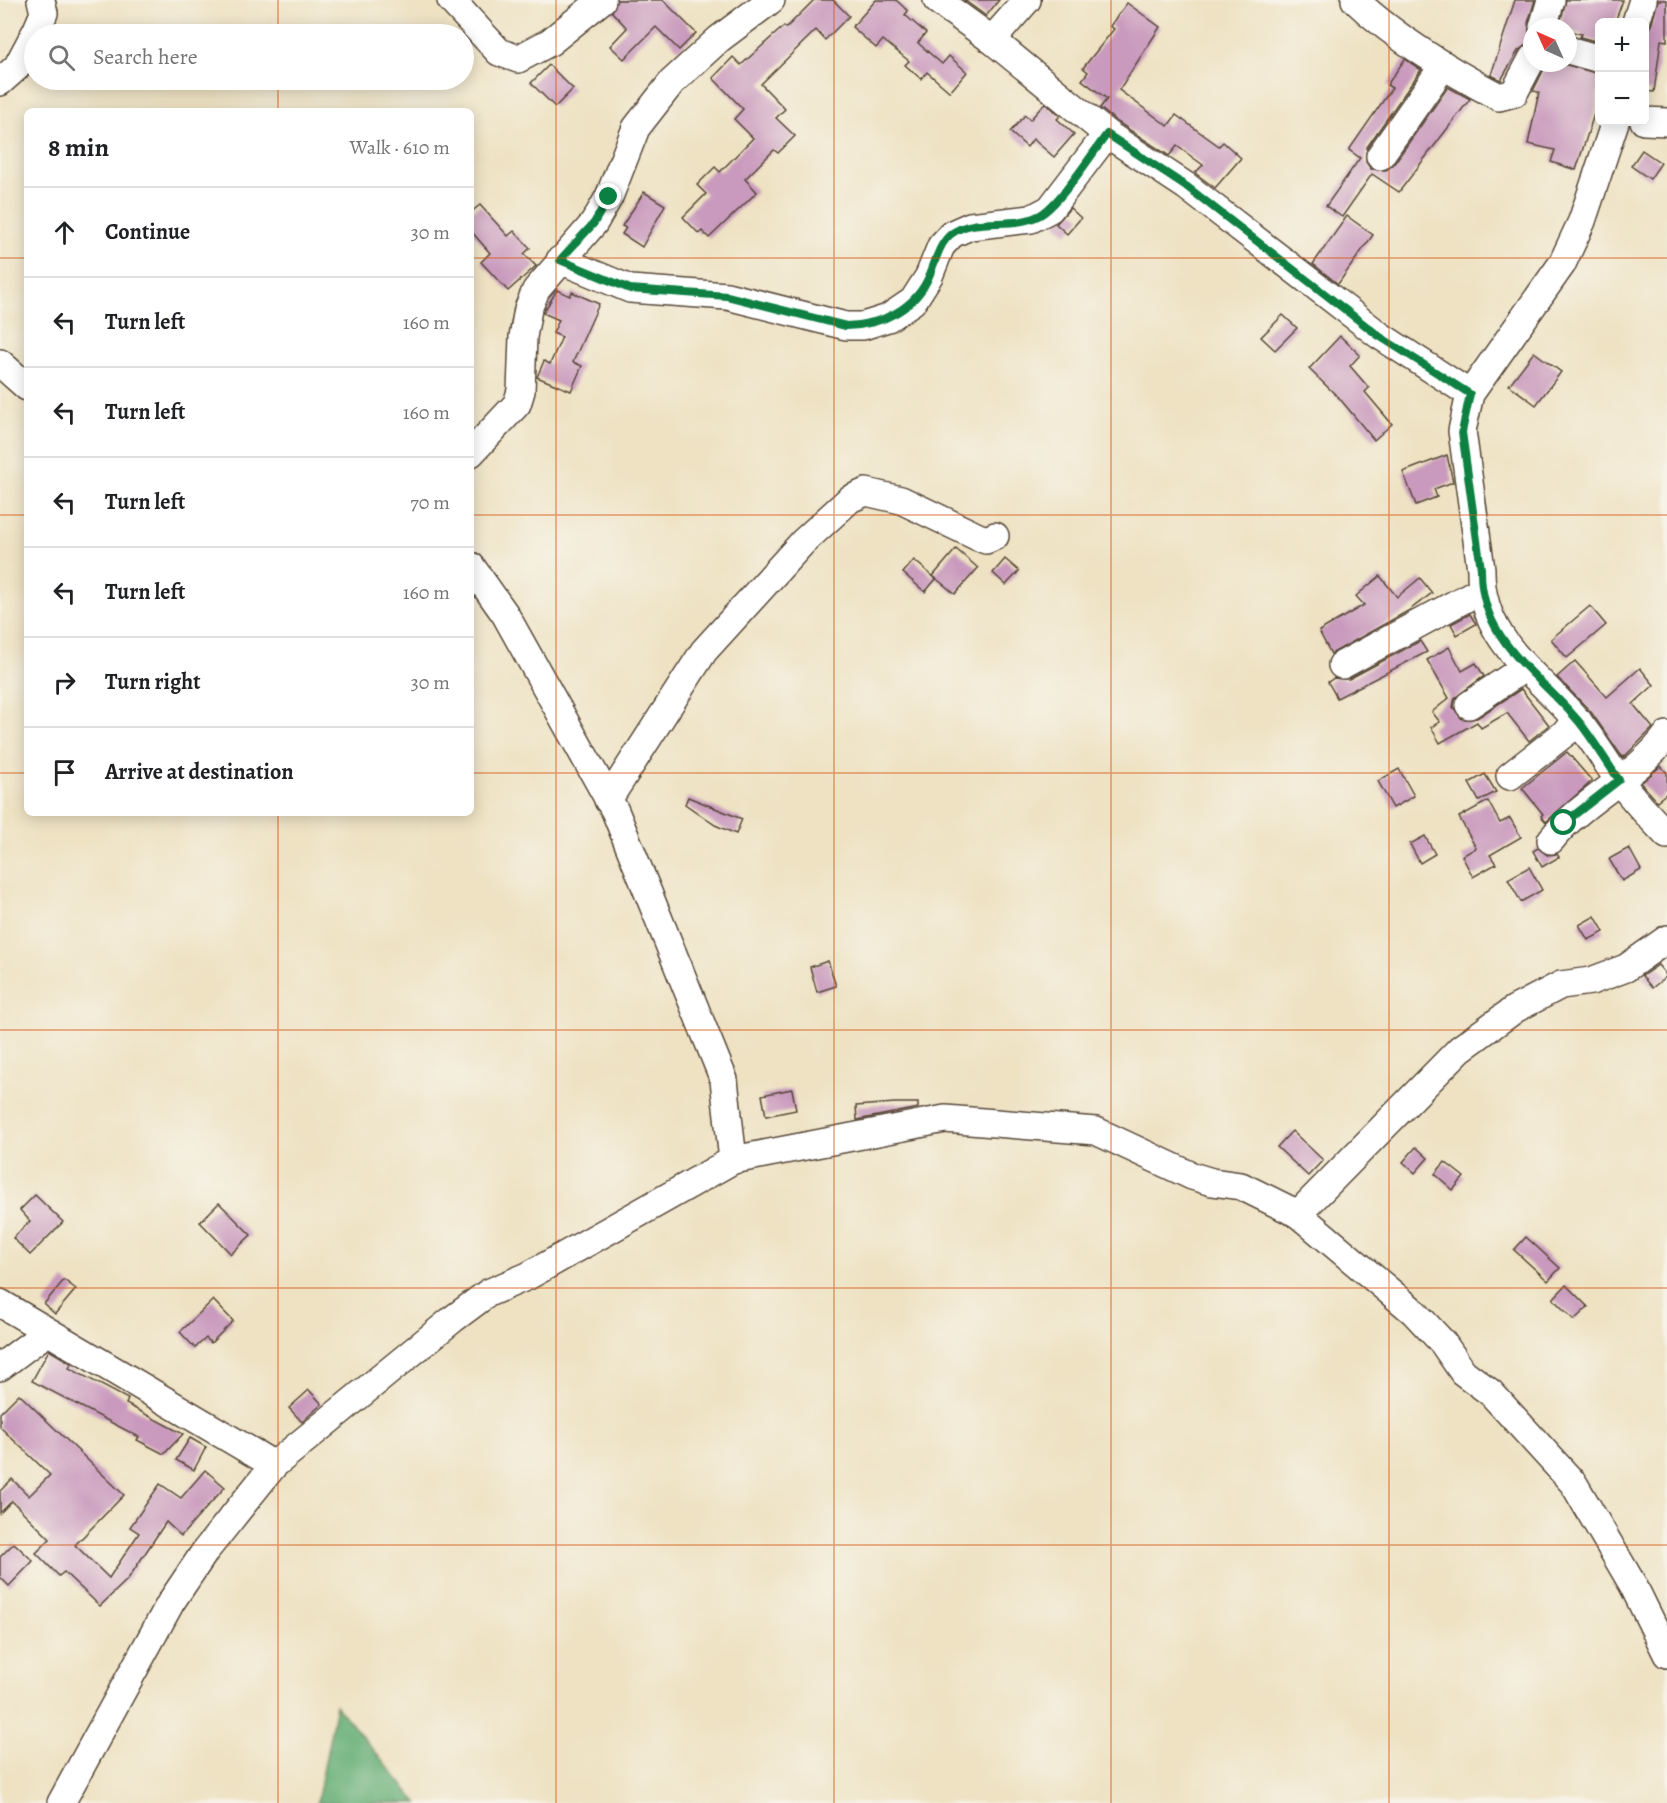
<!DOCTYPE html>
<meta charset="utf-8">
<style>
:root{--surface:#fff;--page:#f2f2f2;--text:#202124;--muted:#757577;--line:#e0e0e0}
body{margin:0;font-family:Alegreya,serif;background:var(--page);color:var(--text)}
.controls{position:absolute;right:18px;top:18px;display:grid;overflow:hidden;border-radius:9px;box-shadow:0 3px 15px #0003}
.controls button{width:54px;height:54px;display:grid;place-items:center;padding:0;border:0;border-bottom:2px solid var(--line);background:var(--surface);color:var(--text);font:30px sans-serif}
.compass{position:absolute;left:1523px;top:18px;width:54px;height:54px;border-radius:50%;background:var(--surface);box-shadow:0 3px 15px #0003;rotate:315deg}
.stop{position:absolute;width:18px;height:18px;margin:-14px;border:4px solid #0b8043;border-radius:50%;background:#fff}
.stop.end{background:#0b8043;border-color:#fff;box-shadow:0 2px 6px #0008}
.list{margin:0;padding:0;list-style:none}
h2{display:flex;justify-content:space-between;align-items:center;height:78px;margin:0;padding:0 24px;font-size:26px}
h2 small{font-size:20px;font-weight:400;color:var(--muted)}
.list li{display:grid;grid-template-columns:39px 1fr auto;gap:18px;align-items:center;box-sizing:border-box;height:90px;padding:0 24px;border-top:2px solid var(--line)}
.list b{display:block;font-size:22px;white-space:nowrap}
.list em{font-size:20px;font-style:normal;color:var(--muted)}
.icon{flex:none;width:33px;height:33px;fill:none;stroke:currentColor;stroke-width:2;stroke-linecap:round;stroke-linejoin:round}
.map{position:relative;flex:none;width:1667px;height:1803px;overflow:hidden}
.search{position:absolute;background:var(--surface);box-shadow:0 3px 15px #0003;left:24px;top:24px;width:450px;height:66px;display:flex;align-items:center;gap:15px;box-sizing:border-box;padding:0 21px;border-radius:33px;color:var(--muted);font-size:22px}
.panel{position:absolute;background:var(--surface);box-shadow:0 3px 15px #0003;left:24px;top:108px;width:450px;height:708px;border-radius:9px}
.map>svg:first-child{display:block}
.forest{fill:#65ae76;stroke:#506c4a;stroke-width:1.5}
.building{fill:#c99abd}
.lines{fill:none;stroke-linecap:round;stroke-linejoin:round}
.minor-casing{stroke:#564637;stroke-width:30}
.minor{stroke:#fff;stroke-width:27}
.route{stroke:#0b8043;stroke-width:8}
.grid{fill:none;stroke:#d7540e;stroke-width:1.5;stroke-opacity:0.55}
</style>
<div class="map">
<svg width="1667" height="1803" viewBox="0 0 1667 1803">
<rect width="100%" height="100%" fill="#f7f3e8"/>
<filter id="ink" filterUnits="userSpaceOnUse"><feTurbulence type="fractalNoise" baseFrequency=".0167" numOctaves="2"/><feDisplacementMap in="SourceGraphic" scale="12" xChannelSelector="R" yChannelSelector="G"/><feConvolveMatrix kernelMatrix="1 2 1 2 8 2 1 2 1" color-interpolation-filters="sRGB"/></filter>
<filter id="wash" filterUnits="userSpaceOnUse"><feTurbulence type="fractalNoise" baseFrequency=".008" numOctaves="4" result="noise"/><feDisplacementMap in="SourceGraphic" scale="24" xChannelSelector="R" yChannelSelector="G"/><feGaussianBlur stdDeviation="1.35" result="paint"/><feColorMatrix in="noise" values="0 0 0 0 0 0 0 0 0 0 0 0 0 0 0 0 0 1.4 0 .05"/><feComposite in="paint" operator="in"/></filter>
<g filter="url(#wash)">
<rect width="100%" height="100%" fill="#eee2c3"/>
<path class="forest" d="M336,1705L418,1803H317Z"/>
<g id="blocks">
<g class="building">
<path d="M617,0H663L696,33L679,50L656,27L624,59L610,46L627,28L612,12Z"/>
<path d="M814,0H833L849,16L825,40L816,30L761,84L785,109L776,118L795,136L778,153L774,150L745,179L757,192L709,238L702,231L699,234L683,217L706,194L697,185L715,167L720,172L753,138L734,119L743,109L713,78L733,57L741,65L784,26L786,28Z"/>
<path d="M876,0H896L908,11L905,15L926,33L918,43L942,64L949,56L967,72L950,92L927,72L921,79L905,65L909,61L883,40L876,48L852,27Z"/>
<path d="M964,0H999L986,16Z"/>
<path d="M1515,0H1535L1528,23L1530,36L1527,44L1518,51L1501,80L1491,75Z"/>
<path d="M1566,0H1623L1615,22H1599V42L1580,37L1582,34L1568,31V27H1559Z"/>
<path d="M1658,0H1667V41L1661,40L1654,92L1644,91V35L1651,27Z"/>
<path d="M1127,3L1160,27L1119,90L1168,126L1176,115L1219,146L1223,142L1241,158L1215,188L1195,173L1203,165L1177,146L1169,156L1116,121L1100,108L1107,99L1082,80L1088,72L1083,68L1114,29L1110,26Z"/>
<path d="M1405,59L1421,70L1367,147L1366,162L1371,169L1386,170L1393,165L1448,87L1470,99L1399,192L1372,174L1342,217L1326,206L1360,158L1349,150L1392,88L1387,85Z"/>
<path d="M1547,63H1560L1599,74L1597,105L1576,170L1551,162L1555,150L1528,144L1539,92L1533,91Z"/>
<path d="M549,65L573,89L555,107L531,83Z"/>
<path d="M1045,103L1060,116L1057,119L1074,134L1054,157L1033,139L1027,147L1010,132L1025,115L1030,120Z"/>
<path d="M1642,150L1661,163L1650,179L1631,166Z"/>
<path d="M644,192L665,205L642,247L622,234L626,228L622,226Z"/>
<path d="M480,205L508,236L514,231L530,248L524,254L536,266L508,291L481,262L490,253L471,231V212Z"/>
<path d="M1070,208L1081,218L1067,234L1056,224Z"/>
<path d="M1347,216L1373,235L1338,284L1313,264Z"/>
<path d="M557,290L570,296L572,292L599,304L573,362L582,366L571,391L537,377L544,361L550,364L562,337L553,333L559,320L543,313Z"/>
<path d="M1283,315L1297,328L1275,350L1261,337Z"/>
<path d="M1340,336L1360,355L1350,366L1369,388L1365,392L1392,424L1374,440L1340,399L1309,369Z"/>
<path d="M1534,352L1561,372L1536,405L1509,385Z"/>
<path d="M1447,455L1453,482L1434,489L1437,497L1416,505L1403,472Z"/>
<path d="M956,549L978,568L955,594L933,576Z"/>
<path d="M1005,559L1019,571L1006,585L993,573Z"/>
<path d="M914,560L936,579L925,592L903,573Z"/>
<path d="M1380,576L1397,597L1420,578L1432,593L1408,611L1331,654L1319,631L1364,605L1356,596Z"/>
<path d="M1590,606L1606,625L1567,658L1551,639Z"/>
<path d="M1470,614L1476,624L1457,635L1451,624Z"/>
<path d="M1420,641L1427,652L1337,698L1328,682L1334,678L1349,679Z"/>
<path d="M1449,647L1462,671L1476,663L1484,676L1455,698L1453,707L1462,719L1477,718L1521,689L1549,725L1529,741L1507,713L1481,728L1477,722L1440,743L1431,727L1440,722L1432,712L1449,698L1427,660Z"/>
<path d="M1575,661L1607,697L1640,668L1654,685L1633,704L1653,728L1623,758L1591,712L1557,677Z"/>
<path d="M1567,752L1592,781L1546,822L1541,816L1543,814L1522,788Z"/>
<path d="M1661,766L1667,773V793L1657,801L1641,783Z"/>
<path d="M1399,769L1414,796L1393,808L1378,781Z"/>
<path d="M1485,774L1496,792L1479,801L1469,783Z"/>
<path d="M688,797L742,819L736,834L715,825L685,804Z"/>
<path d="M1488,801L1500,823L1510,818L1521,837L1490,855L1496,864L1473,877L1462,856L1476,848L1459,817Z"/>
<path d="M1425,836L1435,854L1420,863L1410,844Z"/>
<path d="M1538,848L1547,855L1557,854L1559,857L1542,867L1533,851Z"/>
<path d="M1629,848L1641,870L1622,881L1609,859Z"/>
<path d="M1529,867L1542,890L1521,902L1508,879Z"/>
<path d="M1595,916L1604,932L1588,940L1579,925Z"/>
<path d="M828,961L836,986L817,992L810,967Z"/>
<path d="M1658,965L1667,976L1652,988L1642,976Z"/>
<path d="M792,1089L796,1110L766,1116L762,1095Z"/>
<path d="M895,1103H918V1108L857,1120L856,1106Z"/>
<path d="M1292,1131L1323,1160L1308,1176L1277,1147Z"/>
<path d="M1416,1147L1428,1158L1415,1173L1403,1162Z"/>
<path d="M1445,1162L1464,1177L1453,1190L1435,1174Z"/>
<path d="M35,1195L63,1222L30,1255L13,1238L30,1221L20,1210Z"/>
<path d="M219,1203L251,1235L231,1254L200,1222Z"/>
<path d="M1526,1237L1560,1268L1548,1281L1514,1250Z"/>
<path d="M64,1280L76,1289L55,1314L44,1304Z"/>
<path d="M1566,1285L1588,1307L1574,1320L1553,1299Z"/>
<path d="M213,1300L233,1321L211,1343L206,1338L195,1348L180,1332Z"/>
<path d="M49,1350L71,1363L69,1368L128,1399L126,1404L183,1434L164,1454L137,1440L139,1437L32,1381Z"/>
<path d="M309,1390L322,1404L302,1422L289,1408Z"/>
<path d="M19,1394L124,1495L75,1545L109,1578L139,1533L130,1527L160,1484L181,1498L205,1470L225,1487L181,1536L166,1522L128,1579L100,1606L64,1572L59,1576L36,1553L50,1539L12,1501L0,1513V1491L12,1479L29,1496L50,1475L0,1427V1413Z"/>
<path d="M190,1438L206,1447L194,1470L176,1460Z"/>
<path d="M14,1543L33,1561L9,1586L0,1577V1557Z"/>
</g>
</g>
</g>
<g filter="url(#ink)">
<use href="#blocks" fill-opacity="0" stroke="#564637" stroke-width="1.5"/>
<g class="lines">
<defs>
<g id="minor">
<path d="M451,0L499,52L518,59L550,42L602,0"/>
<path d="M937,0L992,40L1107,134L1186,186L1379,335L1470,394"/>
<path d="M1355,0C1396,39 1448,70 1499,97L1514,93L1532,59"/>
<path d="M1636,22L1643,0"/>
<path d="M1543,27L1551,0"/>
<path d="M35,34L44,13L41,0"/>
<path d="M992,40L1027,0"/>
<path d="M1568,50L1600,59"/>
<path d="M0,82L17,67L34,35"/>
<path d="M1644,121L1667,122"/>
<path d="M1615,122L1582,221L1562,264L1470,394L1462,431L1481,569C1480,642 1539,674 1579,723C1594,741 1605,761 1619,780C1633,800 1650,817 1667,835"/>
<path d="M1380,156L1444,65"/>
<path d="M560,260L630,289L727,296L846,326H863L888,318L913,301L929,276L941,246L952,234L970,226L1031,219L1050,209L1107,134"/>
<path d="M0,363L27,387"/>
<path d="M471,453L517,404L521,391L523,337L528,309L536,290L594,223L609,197L636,128L672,82L719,39L771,0"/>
<path d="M471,566L505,614L615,811L724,1080L733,1160"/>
<path d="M1342,665L1481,590"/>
<path d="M1469,705L1524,668"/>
<path d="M1510,776L1579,722"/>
<path d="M608,800L704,651L803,542L850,499L866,492L901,500L978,537L986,540L995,536"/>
<path d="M1551,840C1583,799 1636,778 1667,735"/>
<path d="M1298,1214L1460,1049L1515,1009L1561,985L1591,981L1626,968L1667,939"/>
<path d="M0,1303L274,1465"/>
<path d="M0,1367L47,1332"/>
<path d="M61,1803L171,1602L206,1550L274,1465L453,1319L488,1293L528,1276L733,1160L945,1119L1096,1131L1192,1176L1212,1182L1241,1186L1298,1214L1414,1312L1443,1343L1463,1372L1491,1393L1574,1484L1633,1585L1667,1654"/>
</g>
</defs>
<use href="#minor" class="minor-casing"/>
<use href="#minor" class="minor"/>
</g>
</g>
<g class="lines" filter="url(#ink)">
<path class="route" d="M609,197L594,223L560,260L630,289L727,296L846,326C882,325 916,309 930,274C936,260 939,244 951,234C976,215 1013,230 1040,215C1059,205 1092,154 1107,134L1186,186L1379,336L1470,394L1462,432L1481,569C1480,642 1540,674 1580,723C1594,741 1606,761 1619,780L1564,823"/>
</g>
<path class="grid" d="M278,0V34M556,0V1803M834,0V1803M1111,0V1803M1389,0V1803M278,80V111M0,258H27M471,258H1667M0,515H27M471,515H1667M0,773H27M471,773H1667M278,813V1803M0,1030H1667M0,1288H1667M0,1545H1667"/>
</svg>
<div class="controls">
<button>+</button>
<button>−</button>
</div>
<svg class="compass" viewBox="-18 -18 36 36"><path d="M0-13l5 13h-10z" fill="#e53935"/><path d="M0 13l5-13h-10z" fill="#757577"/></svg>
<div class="stop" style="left:1564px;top:823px"></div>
<div class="stop end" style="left:609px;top:197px"></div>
<div class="search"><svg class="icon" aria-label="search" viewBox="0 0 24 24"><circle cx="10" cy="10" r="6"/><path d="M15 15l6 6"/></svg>Search here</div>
<section class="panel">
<h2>8 min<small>Walk · 610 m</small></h2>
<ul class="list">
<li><svg class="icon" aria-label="ahead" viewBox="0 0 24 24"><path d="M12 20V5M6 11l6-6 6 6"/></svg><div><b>Continue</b></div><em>30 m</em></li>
<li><svg class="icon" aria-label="left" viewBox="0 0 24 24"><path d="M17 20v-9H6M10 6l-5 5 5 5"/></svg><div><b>Turn left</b></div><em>160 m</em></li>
<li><svg class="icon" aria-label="left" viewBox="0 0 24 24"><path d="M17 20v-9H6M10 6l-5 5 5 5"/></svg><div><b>Turn left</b></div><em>160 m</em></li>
<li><svg class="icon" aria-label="left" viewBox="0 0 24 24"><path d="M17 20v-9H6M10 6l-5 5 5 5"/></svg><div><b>Turn left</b></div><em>70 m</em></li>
<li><svg class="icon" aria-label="left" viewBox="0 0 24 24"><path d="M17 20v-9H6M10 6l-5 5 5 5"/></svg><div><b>Turn left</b></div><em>160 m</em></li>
<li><svg class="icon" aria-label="right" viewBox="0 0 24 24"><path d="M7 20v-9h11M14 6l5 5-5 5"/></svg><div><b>Turn right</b></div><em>30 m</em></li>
<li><svg class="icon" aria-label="arrive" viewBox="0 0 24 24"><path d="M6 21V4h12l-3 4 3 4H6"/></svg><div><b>Arrive at destination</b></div></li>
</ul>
</section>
</div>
